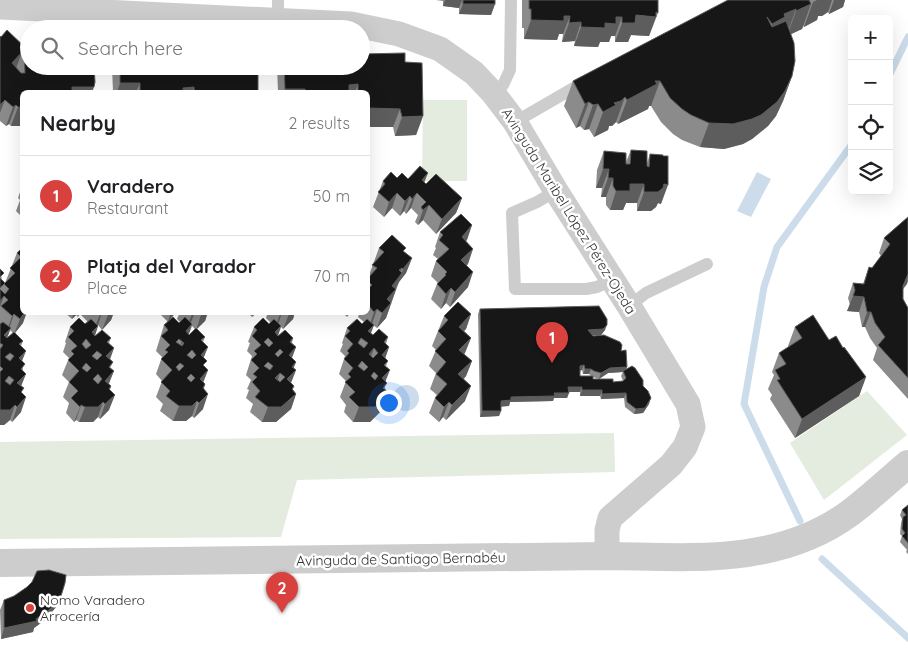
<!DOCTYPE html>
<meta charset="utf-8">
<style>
:root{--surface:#fff;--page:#f2f2f2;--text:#202124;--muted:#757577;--line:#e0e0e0;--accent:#d9413f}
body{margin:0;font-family:Quicksand,sans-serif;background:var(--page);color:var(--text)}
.controls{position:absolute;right:15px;top:15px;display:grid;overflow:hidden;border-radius:8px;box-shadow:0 5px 20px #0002}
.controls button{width:45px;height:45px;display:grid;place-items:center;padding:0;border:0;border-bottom:1px solid var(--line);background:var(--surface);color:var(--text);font:25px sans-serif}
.you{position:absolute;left:388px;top:402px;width:18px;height:18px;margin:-12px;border:4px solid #fff;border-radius:50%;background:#1a73e8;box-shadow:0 0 0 8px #1a73e833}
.badge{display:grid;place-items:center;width:32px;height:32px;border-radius:50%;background:var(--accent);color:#fff;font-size:16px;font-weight:700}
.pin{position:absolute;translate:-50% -41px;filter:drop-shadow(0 1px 2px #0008)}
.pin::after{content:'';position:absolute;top:26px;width:18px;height:15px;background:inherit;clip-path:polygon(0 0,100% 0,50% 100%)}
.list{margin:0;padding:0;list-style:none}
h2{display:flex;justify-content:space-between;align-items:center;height:65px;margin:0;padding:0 20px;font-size:21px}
h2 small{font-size:16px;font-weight:400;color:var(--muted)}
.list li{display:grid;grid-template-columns:32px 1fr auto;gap:15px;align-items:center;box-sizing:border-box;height:80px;padding:0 20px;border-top:1px solid var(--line)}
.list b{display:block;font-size:19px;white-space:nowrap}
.list p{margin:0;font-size:16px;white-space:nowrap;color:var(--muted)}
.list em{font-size:16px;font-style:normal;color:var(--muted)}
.icon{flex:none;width:28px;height:28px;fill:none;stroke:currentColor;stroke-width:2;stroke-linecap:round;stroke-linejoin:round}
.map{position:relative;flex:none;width:908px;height:661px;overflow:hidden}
.search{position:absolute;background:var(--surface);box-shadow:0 5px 20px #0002;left:20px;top:20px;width:350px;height:55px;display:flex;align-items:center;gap:12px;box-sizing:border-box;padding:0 18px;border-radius:28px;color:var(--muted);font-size:19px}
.panel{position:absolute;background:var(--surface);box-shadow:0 5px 20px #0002;left:20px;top:90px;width:350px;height:225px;border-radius:8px}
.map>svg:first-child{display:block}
.green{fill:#e4ebdf}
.water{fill:#ccdcea}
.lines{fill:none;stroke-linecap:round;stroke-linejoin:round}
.stream{stroke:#ccdcea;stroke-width:7}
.service{stroke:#cdcdcd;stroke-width:12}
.minor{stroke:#cdcdcd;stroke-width:25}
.tertiary{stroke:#cdcdcd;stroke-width:28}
.wall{fill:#8b8b8b;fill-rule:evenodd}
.shaded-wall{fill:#5d5d5d}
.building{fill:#171717;stroke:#5d5d5d;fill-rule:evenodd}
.poi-dot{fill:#d9413f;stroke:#fff;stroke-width:2}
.labels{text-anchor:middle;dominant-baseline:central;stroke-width:5;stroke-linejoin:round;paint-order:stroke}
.street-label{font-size:14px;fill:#303030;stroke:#fff}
.poi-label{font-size:14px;fill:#303030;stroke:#fff;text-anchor:start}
</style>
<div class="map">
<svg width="908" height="661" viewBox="0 0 908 661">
<rect width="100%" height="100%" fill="#fff"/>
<g class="green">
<path d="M423,100H467V181H422Z"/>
<path d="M867,391L907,435L824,500L790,443Z"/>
<path d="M614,433L615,472L297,480L281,537L0,539V442Z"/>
</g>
<g class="water">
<path d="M757,172L771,179L751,217L737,211Z"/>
<circle cx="406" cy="398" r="13"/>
</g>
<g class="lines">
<g class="stream">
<path d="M889,76L908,37"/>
<path d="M800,521L744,404L764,287L777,247L852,144"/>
<path d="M822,559L908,638"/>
</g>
<g class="service">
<path d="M278,0V19"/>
<path d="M493,93L503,85L510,70L511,0"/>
<path d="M515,122L584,82"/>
<path d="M556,191L537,202L512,213L515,289H586L597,287L612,280"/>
<path d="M629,306L646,293L707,264"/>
</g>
<path class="minor" d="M0,7L351,24L399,34L440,49L474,73L493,93L515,122L556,191L629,306L688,404L693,427L685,447L671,465L610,518L607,530V556"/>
<path class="tertiary" d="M0,563L607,556C691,557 778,566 850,513C870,498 889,480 908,464"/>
</g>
<g class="wall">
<path d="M436,0H495V4L491,15L459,14V8L443,6V1Z"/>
<path d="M522,0H658V13L649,36L631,35L628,42H615V36H611L609,42H600L598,47L574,46L575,41L562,42L563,34H559L557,40L524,39V28H522Z"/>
<path d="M728,0H845L843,7L829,14L828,12L822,16H818L817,20L804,27L803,26L802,29L791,34L792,76L783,101L776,116L768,126L752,139L743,144L724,149L700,147L682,140L673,134L661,122L651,106H649L648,109L618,124L616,122L612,126H609L608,130L594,137L589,129L584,130L580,126L576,128L564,106L573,81Z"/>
<path d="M0,36L29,51L22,126H11L9,124L6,126L0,121Z"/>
<path d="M405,62L423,116L416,135L395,136L393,127H368V92H278L277,66H361Z"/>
<path d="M112,66H258V92H113Z"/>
<path d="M631,150L647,163L650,154L661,204L658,203L656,207L651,211H637V203H626L623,210H610L606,205V197H601L602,188H596L597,170L604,151L626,162Z"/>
<path d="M408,179L424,182L426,184L462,198L456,213L436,234L423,220L418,225L415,222L418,215L411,208L406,214L404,211L400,216L392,208L384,217L373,207L383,181Z"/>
<path d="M22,186V217L16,211L20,200L18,198Z"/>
<path d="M908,217V282L903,289V299L908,308V399L873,360L877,348L870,338L865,327H862L859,312L847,311L850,305L848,298L853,283L863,284L869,267L872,268L881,256L879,253L884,238Z"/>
<path d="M472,225L466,241L468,264L466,266L468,287L450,307L446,303L441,309L431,299L437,284L438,283L431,276L436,261L438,259L433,255L436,248L435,247L440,232Z"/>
<path d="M22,248L23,323L15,333L23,341L21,346L23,371L21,386L22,393L21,412L12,422L10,420L4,425H0V269L2,280L5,283L17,253ZM10,330L13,333L7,338Z"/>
<path d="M379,248L404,252L412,258L406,273L399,282L386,318L377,328L373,325H374L371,333L373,335L388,337L386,344L389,347L385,358L388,361L386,366L385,390L390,393L384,408L370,422H353L344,412L346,405L340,397L346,381L339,374L345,356L340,351L343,344L342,343L347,328L362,324L364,322L358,317L360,312H368V278Z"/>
<path d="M480,309L605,330L601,335H592L621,351L627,367L626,370L643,386L649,404L643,413L634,414L625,407L624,398L601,399L600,396H580V392H569L567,398H554L553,401L510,402L509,406H501V411L499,416L480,417L478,314ZM582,370L583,374H589L591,376H580V371ZM623,372L621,376L623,381L613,382L593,379V377L599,379L608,373Z"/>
<path d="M64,312H114L111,320L102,330L98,325L95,336L111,338L109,343L114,348L110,360L113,362L110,368L109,384L111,386L110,390L109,410L100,419L98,417L93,422H79L76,420L74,422L66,413L69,403L63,397L69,382L62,375L69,358L63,352L66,343L65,342L70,327L85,324L88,322L80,314L78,317L76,315L72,319Z"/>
<path d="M158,312H176L168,322Z"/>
<path d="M180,312H208L205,321L196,329L205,337L203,342L204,367L208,370L203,383L205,384L204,389L203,409L194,418L192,416L186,421H173L160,411L163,404L156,397L162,381L156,374L162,357L156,351L164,325L179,323L180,322L177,319ZM192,326L195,329L189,335V334Z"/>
<path d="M247,312H257L252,317Z"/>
<path d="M268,312H295L293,319L283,329L281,327L278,336L293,338L292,343L296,347L292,358L294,368L296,370L291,383L293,390L296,394L291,409L276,422H262L250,412L253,404L246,398L249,390L247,389L251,380L246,375L252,356L247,351L250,343L248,342L254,327L269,324L270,322L266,318Z"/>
<path d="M342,312H351L347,317Z"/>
<path d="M471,314L466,329L464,331L471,338L464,354L472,361L466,376L464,379L465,401L446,420L443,417L439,422L429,413L435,398L437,395L430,389L436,373L429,366L436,350L432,346L444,316Z"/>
<path d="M795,327L829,340L843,348L866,377L859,396L795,438L770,399L772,395L768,389L774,375L772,372L779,353L789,347L788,346Z"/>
<path d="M908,505V554L906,552L907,550L900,542L902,536L900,534L901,523L902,519L900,515L902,510Z"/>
<path d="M65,583L57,606L45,620L34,628L33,632L1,639L0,610L4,600Z"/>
</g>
<g class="shaded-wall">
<path d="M445,0H462L459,8L443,6Z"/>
<path d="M817,0H832L828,12L822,16H818L817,20L804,27L813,2Z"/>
<path d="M834,0H845L843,7L829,14Z"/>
<path d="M463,4H495L491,15L459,14Z"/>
<path d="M811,4L802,29L787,36L796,11Z"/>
<path d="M796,9L787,34L763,49L772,24L784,14Z"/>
<path d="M636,15L656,17L649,36L631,35L628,42H615L622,23Z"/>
<path d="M564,16H570L563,34H559L557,40L524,39L531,20Z"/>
<path d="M616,17H622L615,36H611L609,42H600L598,47L574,46L581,27L605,23Z"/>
<path d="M581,22L575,41L562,42L569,23Z"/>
<path d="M22,52L15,71L12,63Z"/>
<path d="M792,76L783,101L776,116L768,126L752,139L743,144L724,149L700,147L709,123Z"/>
<path d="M655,81H660L651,106H649L648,109L618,124L627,100Z"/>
<path d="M120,83H140L136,92H117Z"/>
<path d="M358,84L355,92H346L349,85Z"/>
<path d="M72,87H94L92,92H69Z"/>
<path d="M194,87L192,92H182L183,88Z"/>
<path d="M285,89H305L303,92H284Z"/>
<path d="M140,91L162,92H140Z"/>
<path d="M625,97L616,122L612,126H609L608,130L594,137L603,112L614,103Z"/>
<path d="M5,100L0,113V105Z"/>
<path d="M589,102L580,126L576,128L585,104Z"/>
<path d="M598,104L589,129L584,130L593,105Z"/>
<path d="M16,105L9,124L6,126L13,107Z"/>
<path d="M18,107H22V126H11Z"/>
<path d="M368,108L400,109L393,127H368Z"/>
<path d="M423,116L416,135L395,136L402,117Z"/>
<path d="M603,169H609L602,188H596Z"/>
<path d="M428,173L422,188L416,194L411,208L406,214L412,199L422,180Z"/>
<path d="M608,178H613L606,197H601Z"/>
<path d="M630,184H644L637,203H626L623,210H610L616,191Z"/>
<path d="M664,184L668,185L661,204L658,203L656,207L651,211H637L644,192Z"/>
<path d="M397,193L392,208L384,217L389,202Z"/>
<path d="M410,196L404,211L400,216L405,201Z"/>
<path d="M462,198L456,213L436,234L442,219Z"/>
<path d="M429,205L423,220L418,225L423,210Z"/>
<path d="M472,225L467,240L456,252L462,237Z"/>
<path d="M473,249L468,264L455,275L461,260Z"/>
<path d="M412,258L406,273L399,282L396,288L393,292L396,289L386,318L377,328L387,299L399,270L402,268L398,278L401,275L403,269Z"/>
<path d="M473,272L468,287L450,307L455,292Z"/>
<path d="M908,274L907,284L903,289L898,301Z"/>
<path d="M451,288L446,303L441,309L446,294Z"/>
<path d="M4,296L0,307V301Z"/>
<path d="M853,296L864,297L859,312L847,311Z"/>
<path d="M377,309L372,324L369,327L374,312Z"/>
<path d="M25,312H27L23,323L14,334L20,319Z"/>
<path d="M74,312H77L76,315L72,319Z"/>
<path d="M101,312H102L98,325L94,329Z"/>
<path d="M110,312H114L111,320L102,330L108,315Z"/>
<path d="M171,312H176L168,322Z"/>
<path d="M193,312H195L190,325L186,328Z"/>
<path d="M202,312H208L205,321L196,330Z"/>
<path d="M254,312H257L252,317Z"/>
<path d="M281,312H282L278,325L275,327Z"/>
<path d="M290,312H295L293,319L283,329L289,314Z"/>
<path d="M867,312H871L865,327H862Z"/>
<path d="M14,314L9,329L7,331L12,316Z"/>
<path d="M471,314L466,329L453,342L459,327Z"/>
<path d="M192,324L187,339L180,346L186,331Z"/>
<path d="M374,325L368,340V331Z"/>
<path d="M607,325L605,330L601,335L586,336L588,330Z"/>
<path d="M98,326L93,341L92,332Z"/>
<path d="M281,326L276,341L275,332Z"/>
<path d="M11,328L5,343L4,335Z"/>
<path d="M471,338L465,353L454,365L459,350Z"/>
<path d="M208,347L202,362L201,355Z"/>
<path d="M296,347L290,362L289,355Z"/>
<path d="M389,347L384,362L382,355Z"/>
<path d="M114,348L108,363L106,356Z"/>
<path d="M374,348L369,363V354Z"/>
<path d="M26,351L20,366L19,358Z"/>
<path d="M472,361L466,376L453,389L458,374Z"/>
<path d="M296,362L291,375L296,370L290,385L282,394L292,367Z"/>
<path d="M584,365L582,370L578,371L580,366Z"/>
<path d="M627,367L625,372L623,371V372L608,373L599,379L601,373L610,368Z"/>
<path d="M585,369H591L589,374H583Z"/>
<path d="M208,370L202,385L200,379Z"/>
<path d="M390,370L384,385L382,378Z"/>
<path d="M114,371L108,386L105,381Z"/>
<path d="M280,373L275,388V378Z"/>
<path d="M26,374L20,389L17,383Z"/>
<path d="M866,377L859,396L795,438L802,419Z"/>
<path d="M294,386L289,401L296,394L291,409L276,422H262L268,407L292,389Z"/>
<path d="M471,386L465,401L446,420L452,405Z"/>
<path d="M568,387H582L580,392H566Z"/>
<path d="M582,390H602L600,396H580Z"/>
<path d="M390,393L384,408L370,422H353L359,407Z"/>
<path d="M554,393H569L567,398H554L553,401L510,402L509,406L499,407L501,401L511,397Z"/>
<path d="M626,393L624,398L601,399L602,394Z"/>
<path d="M208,394L203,409L194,418L199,403Z"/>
<path d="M115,395L109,410L100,419L105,404Z"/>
<path d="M26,397L21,412L12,422L17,407Z"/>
<path d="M651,398L649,404L643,413L634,414L636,409Z"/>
<path d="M197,401L192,416L186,421H173L179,406Z"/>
<path d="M103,402L98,417L93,422H79L85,407Z"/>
<path d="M449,402L443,417L439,422L444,407Z"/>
<path d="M15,405L10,420L4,425H0V410Z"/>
<path d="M81,405L76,420L74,422L80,407Z"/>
<path d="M482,411H501L499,416L480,417Z"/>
<path d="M61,596L57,606L45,620L34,628L33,632L1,639L4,628L36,619Z"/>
</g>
<g class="building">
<rect x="463" y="0" width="32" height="4"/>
<path d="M529,0H658V13L656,12V17L636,15L635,23H622V17H616V24L605,23V28L581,27V22L569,23L570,16H564V21L531,20V9H529Z"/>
<path d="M728,0H809L811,4L796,11V9L784,14L785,17L772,24L767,17L772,27L786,21L794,43L795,61L792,76L785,91L777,102L761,115L752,119L733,124L709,123L691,115L682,109L670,98L660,81H655L657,84L627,100L625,97L621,101L614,103L616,105L603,112L598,104L593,105L589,102L585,104L573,81Z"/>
<rect x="119" y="27" width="26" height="2"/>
<path d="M7,30L29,51V66H94L95,82L94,87H72V92H22V107H18L16,105L13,107L5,100L0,105V36L1,37ZM22,52L24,54L25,73H21L12,63Z"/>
<path d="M405,53V62L422,63L423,116L402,117L400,109L368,108V92H358V84L349,85V92H305V89H285L284,66H361V54Z"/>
<path d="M120,66H258V92H194V87L183,88V92L140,91V83H120Z"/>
<path d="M631,150L647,151V166L649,167L650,154L663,155V156H668V185L664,184L663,188L658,192H644V184H630V191H616L613,186V178H608L609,169H603L604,151L626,153V164H630Z"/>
<path d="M420,166L428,173L422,180L426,184L436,174L462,198L442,219L429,205L423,210L421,207L426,202L417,193L412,199L410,196L405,201L397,193L389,202L378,192L385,184L383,181L391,172L397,178L402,173L408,179Z"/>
<path d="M461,214L472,225L462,237L473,249L461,260L473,272L455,292L451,288L446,294L437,284L446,275L445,274L447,272L436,261L449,249L439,240L443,235L440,232Z"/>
<path d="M908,217V274L903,286V299L908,308V378L878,345L885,337L875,323L871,312H867L864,297L853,296L855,290L853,283L864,284L869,267L872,268L890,244L884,238Z"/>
<path d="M392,235L406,248L403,251L412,258L403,269L402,268L399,270L402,273L392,286L396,289L387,299L391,303L382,313L377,309L374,312L368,305V298L369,297L368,296V288V289L372,285L368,281V278L377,268L372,265L384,252L379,248Z"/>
<path d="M22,248V312H25L20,319L14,314L12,316L1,306L8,300L4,296L0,301V289L5,294L9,289L4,284L15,273L10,268L21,257L17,253Z"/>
<path d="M0,269L4,273L0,277Z"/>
<path d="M0,278L5,283L0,288Z"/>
<path d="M458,302L471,314L459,327L471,338L459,350L472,361L458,374L471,386L452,405L449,402L444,407L435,398L447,384L436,374L446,362L435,351L446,339L438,331L448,320L444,316Z"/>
<path d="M599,306L607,319V325L603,329L588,330L593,336L604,335L620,342L622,345L621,351L626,350L627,367L610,368L601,373L594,371L591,369H585L584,365L580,366V376H593V379H613V382L623,381L626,378L623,371L632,366L635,368L643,380V386L648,391L651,398L645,408L636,409L627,402L626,393L602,394V390H582V387H568L569,393H554L555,396L511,397V400L501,401V411H482L480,309Z"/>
<path d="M813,315L829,340L836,336L843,348L844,347L866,377L802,419L777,380L780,379L775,370L786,364L779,353L802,338L795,327Z"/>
<path d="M173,317L179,323L185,317L192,324L186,331L189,335L196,328L205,337L201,340L208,347L201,355L207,361L203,365L208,370L200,379L205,384L203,388L208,394L199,403L197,401L192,406H179L166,396L170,391L161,382L172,370L161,359L168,352L165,350L170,345L161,336L168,330L164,325ZM179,339L184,343L182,346L176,342ZM192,350L196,355L192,359L187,355ZM180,363L184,366L179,371L176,367ZM191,374L195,378L191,382L187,378Z"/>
<path d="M79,318L85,324L91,319L98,326L92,332L95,336L102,330L111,338L107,342L114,348L106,356L113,362L109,367L114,371L105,381L111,386L109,389L115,395L105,404L103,402L98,407H85L81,405L80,407L71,398L78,391L69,382L79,371L68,360L74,354L71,351L77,346L68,337L74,331L70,327ZM86,339L91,345L86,349L82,344ZM97,351L102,355L97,360L92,356ZM86,363L91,368L87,372L82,368ZM98,374L102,379L98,384L93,379Z"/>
<path d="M263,318L269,324L274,319L281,326L275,332L278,336L285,330L293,338L290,342L296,347L289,355L296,362L292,367L296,370L287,379L294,386L292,389L296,394L281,407H268L255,397L260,391L252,382L257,377L253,374L259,368L251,360L257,354L254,351L261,345L252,336L257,330L254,327ZM268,338L273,343L269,347L264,342ZM280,349L283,352L278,357L275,354ZM268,362L273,366L270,370L264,366ZM280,373L285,377L280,382L275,378Z"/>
<path d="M357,319L362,324L367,319L374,325L368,331L373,335L379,329L388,337L384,342L389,347L382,355L388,361L384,365L390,370L382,378L387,383L383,388L390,393L375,407H359L349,397L355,392L345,382L351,377L348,374L353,368L344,359L349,353L347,351L353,344L345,336L350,331L347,328ZM361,338L368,343L364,348L358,343ZM374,348L378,353L373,358L369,354ZM362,361L368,367L364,371L358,366ZM374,372L378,376L375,380L371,376Z"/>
<path d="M3,322L11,328L4,335L7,338L14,332L23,341L19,344L26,351L19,358L25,364L21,369L26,374L17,383L24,388L21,392L26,397L17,407L15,405L10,410H0V372L3,369L0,366V349L3,345L0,343V324ZM10,353L14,356L10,361L5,357ZM9,376L14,380L10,385L5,381Z"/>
<path d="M908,505V543L902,536L905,533L902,529L903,517L906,515L902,510Z"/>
<path d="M49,570L66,575L65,583L61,596L49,610L36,619L37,621L4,628V600L14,596L27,587L32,582L37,571Z"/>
</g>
<circle class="poi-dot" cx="30" cy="608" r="5"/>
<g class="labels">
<g class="street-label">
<text transform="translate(569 211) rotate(58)">Avinguda Maribel López Pérez-Ojeda</text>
<text transform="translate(401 559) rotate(-1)">Avinguda de Santiago Bernabéu</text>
</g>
<g class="poi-label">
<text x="40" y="600">Nomo Varadero<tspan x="40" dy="16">Arrocería</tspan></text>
</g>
</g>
</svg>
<div class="controls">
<button>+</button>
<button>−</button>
<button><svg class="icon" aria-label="locate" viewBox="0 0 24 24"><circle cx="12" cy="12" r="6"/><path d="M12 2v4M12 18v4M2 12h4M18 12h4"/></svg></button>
<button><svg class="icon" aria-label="layers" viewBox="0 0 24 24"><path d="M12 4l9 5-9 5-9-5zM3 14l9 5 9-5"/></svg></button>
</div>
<div class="you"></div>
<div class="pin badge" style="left:552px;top:363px">1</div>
<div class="pin badge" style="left:282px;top:613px">2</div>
<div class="search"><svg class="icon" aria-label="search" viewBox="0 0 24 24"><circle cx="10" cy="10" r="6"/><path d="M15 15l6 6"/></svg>Search here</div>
<section class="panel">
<h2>Nearby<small>2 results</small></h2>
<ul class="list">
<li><span class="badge">1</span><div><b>Varadero</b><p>Restaurant</p></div><em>50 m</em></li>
<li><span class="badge">2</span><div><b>Platja del Varador</b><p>Place</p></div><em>70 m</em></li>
</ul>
</section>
</div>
